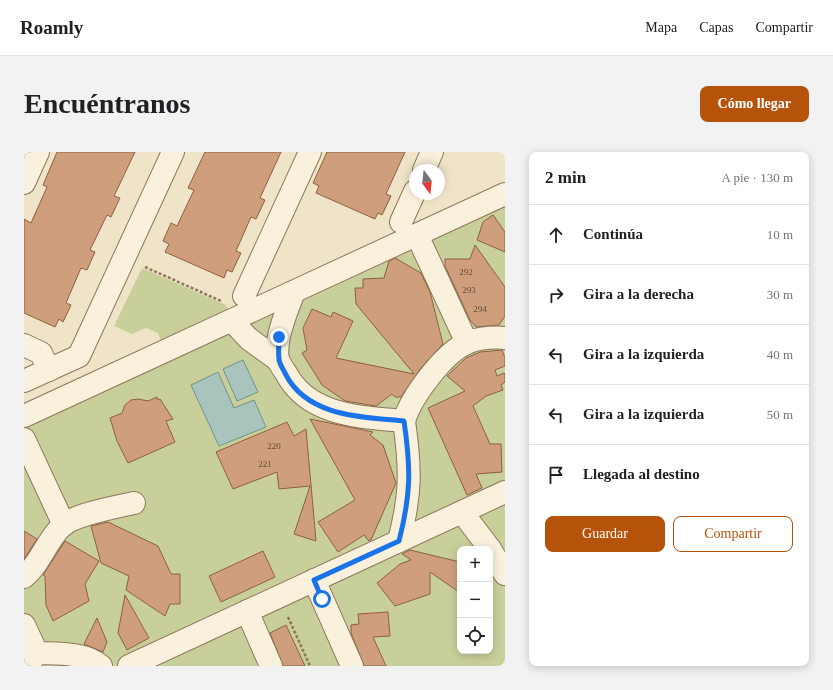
<!DOCTYPE html>
<html lang="es">
<meta charset="utf-8">
<style>
:root{--surface:#fff;--page:#f2f2f2;--text:#202124;--muted:#757577;--line:#e0e0e0;--accent:#b45309}
body{margin:0;font-family:"Times New Roman",serif;background:var(--page);color:var(--text)}
.controls{position:absolute;right:12px;bottom:12px;display:grid;overflow:hidden;border-radius:8px;box-shadow:0 2px 10px #0003}
.controls button{width:36px;height:36px;display:grid;place-items:center;padding:0;border:0;border-bottom:1px solid var(--line);background:var(--surface);color:var(--text);font:20px sans-serif}
.compass{position:absolute;left:385px;top:12px;width:36px;height:36px;border-radius:50%;background:var(--surface);box-shadow:0 2px 10px #0003;rotate:165deg}
.stop{position:absolute;width:12px;height:12px;margin:-9px;border:3px solid #1a73e8;border-radius:50%;background:#fff}
.stop.end{background:#1a73e8;border-color:#fff;box-shadow:0 1px 4px #0008}
.list{margin:0;padding:0;list-style:none}
h2{display:flex;justify-content:space-between;align-items:center;height:52px;margin:0;padding:0 16px;font-size:17px}
h2 small{font-size:13px;font-weight:400;color:var(--muted)}
.list li{display:grid;grid-template-columns:26px 1fr auto;gap:12px;align-items:center;box-sizing:border-box;height:60px;padding:0 16px;border-top:1px solid var(--line)}
.list b{display:block;font-size:15px;white-space:nowrap}
.list em{font-size:13px;font-style:normal;color:var(--muted)}
.actions{display:flex;gap:8px;padding:12px 16px}
.actions a{flex:1;padding:9px 0;border:1px solid var(--accent);border-radius:8px;text-align:center;font-size:14px;color:var(--accent)}
.actions .main{background:var(--accent);color:#fff}
.icon{flex:none;width:22px;height:22px;fill:none;stroke:currentColor;stroke-width:2;stroke-linecap:round;stroke-linejoin:round}
.map{position:relative;flex:none;width:481px;height:514px;overflow:hidden;border-radius:8px}
header{display:flex;align-items:center;gap:24px;box-sizing:border-box;height:56px;padding:0 20px;background:var(--surface);border-bottom:1px solid var(--line)}
header strong{font-size:19px}
nav{display:flex;gap:22px;margin-inline-start:auto;font-size:14px}
.intro{display:flex;align-items:center;justify-content:space-between;box-sizing:border-box;height:96px;padding:0 24px}
h1{margin:0;font-size:28px}
.button{padding:10px 18px;border-radius:8px;background:var(--accent);color:#fff;font-size:14px;font-weight:700}
main{display:flex;gap:24px;padding:0 24px}
aside{flex:1;background:var(--surface);border-radius:8px;box-shadow:0 2px 10px #0003}
.map>svg:first-child{display:block}
.green{fill:#c9cf9b;fill-rule:evenodd}
.water{fill:#a9c4bc;stroke:#6f938a}
.building{fill:#cf9f7d;stroke:#8d5f41}
.lines{fill:none;stroke-linecap:round;stroke-linejoin:round}
.minor-casing{stroke:#8d765c;stroke-width:24}
.path{stroke:#8d765c;stroke-width:2.5;stroke-dasharray:3 2;stroke-linecap:butt}
.minor{stroke:#faf1dc;stroke-width:22}
.route{stroke:#1a73e8;stroke-width:5}
.labels{text-anchor:middle;dominant-baseline:central;stroke-width:3;stroke-linejoin:round;paint-order:stroke}
.number-label{font-size:9px;fill:#624a37}
</style>
<header>
<strong>Roamly</strong>
<nav><a>Mapa</a><a>Capas</a><a>Compartir</a></nav>
</header>
<div class="intro"><h1>Encuéntranos</h1><a class="button">Cómo llegar</a></div>
<main>
<div class="map">
<svg width="481" height="514" viewBox="0 0 481 514">
<rect width="100%" height="100%" fill="#f0e4c8"/>
<path class="green" d="M481,30V514H0V253L137,189L134,181L122,176L108,182L90,174L118,116L202,153L205,158ZM436,397H466V499H436Z"/>
<g class="water">
<path d="M219,208L234,240L213,249L199,217Z"/>
<path d="M194,220L210,256L230,248L242,275L195,294L167,233Z"/>
</g>
<g class="building">
<path d="M33,0H111L90,44L96,46L87,65L83,63L66,98L71,100L63,118L57,116L42,151L47,153L39,170L35,167L31,175L0,161V67L7,71L23,35L19,33Z"/>
<path d="M181,0H257L236,46L241,48L232,67L227,65L212,99L217,101L208,120L203,118L200,126L141,100L145,92L139,89L147,71L153,74L170,38L164,36Z"/>
<path d="M303,0H381L362,42L367,44L358,63L354,61L351,67L292,41L295,34L289,31Z"/>
<path d="M469,63L481,80V100L453,88L459,70Z"/>
<path d="M451,93L481,135V164L475,173L452,175L446,168L421,114V107H446Z"/>
<path d="M371,106L397,121L406,140L419,192L397,216L377,245H371L368,242L352,254L321,249L298,233L278,201L283,198L279,176L288,157L307,165L309,160L329,169L312,206L390,222L332,152L331,136H339V127L360,126L365,109Z"/>
<path d="M478,198L481,206V214L471,218L473,224L480,221L481,222V230L477,233L479,238L462,244L449,254L466,292H477L478,320L452,322L458,336L443,343L404,256L441,239L423,224L442,206L456,200Z"/>
<path d="M133,245L134,248L136,247L149,267L142,269L151,290L104,311L93,289L86,266L98,261L101,253L107,248L114,247L124,249Z"/>
<path d="M286,267L349,280L346,283L359,293L372,331L347,388L345,389L340,383L314,400L294,370L331,348Z"/>
<path d="M263,270L270,284L282,277L292,389L270,382L286,334L255,337L253,320L209,337L192,300Z"/>
<path d="M84,370L134,394L147,422H156V452H146L141,464L102,438L105,424L77,411L67,374Z"/>
<path d="M0,379L13,387L0,407Z"/>
<path d="M41,389L75,409L61,432L65,449L29,469L22,453L21,424L19,423Z"/>
<path d="M386,398L436,410L435,440L406,420V442L371,454L353,431L376,412L387,408L378,402Z"/>
<path d="M239,399L251,425L197,450L185,424Z"/>
<path d="M101,443L125,486L103,498L94,481Z"/>
<path d="M364,460L366,484L349,485L362,514H340L327,481V473L335,472L334,462Z"/>
<path d="M73,466L83,490L79,500L60,492Z"/>
<path d="M262,473L281,514H259L246,481Z"/>
</g>
<g class="lines">
<defs>
<g id="minor">
<path d="M400,18L408,0"/>
<path d="M0,31L14,0"/>
<path d="M377,70L391,39"/>
<path d="M393,83L443,191"/>
<path d="M270,140C263,158 250,188 254,208C256,212 259,217 262,221C284,264 337,265 380,269C387,245 421,199 445,190C456,186 469,185 481,186"/>
<path d="M220,144L286,0"/>
<path d="M208,169L225,187L254,208"/>
<path d="M0,193L17,201L25,218"/>
<path d="M0,229L55,204L149,0"/>
<path d="M0,264L481,42"/>
<path d="M0,287L40,373"/>
<path d="M438,360L466,397"/>
<path d="M375,389C387,342 387,317 380,269"/>
<path d="M466,397L481,422"/>
<path d="M0,425C17,411 23,387 39,373C53,362 92,355 110,351"/>
<path d="M290,428L328,514"/>
<path d="M223,459L247,514"/>
<path d="M0,473L13,501L3,514"/>
<path d="M13,501C34,502 60,500 77,514"/>
<path d="M105,514L481,340"/>
</g>
</defs>
<use href="#minor" class="minor-casing"/>
<g class="path">
<path d="M121,115L197,149"/>
<path d="M264,465L286,514"/>
</g>
<use href="#minor" class="minor"/>
</g>
<g class="lines">
<path class="route" d="M255,185C255,192 254,200 255,207C255,212 260,218 262,223C284,265 339,265 380,269C387,317 387,342 375,389L290,428L298,447"/>
</g>
<g class="labels">
<g class="number-label">
<text x="442" y="120">292</text>
<text x="445" y="138">293</text>
<text x="456" y="157">294</text>
<text x="250" y="294">220</text>
<text x="241" y="312">221</text>
</g>
</g>
</svg>
<div class="controls">
<button>+</button>
<button>−</button>
<button><svg class="icon" aria-label="locate" viewBox="0 0 24 24"><circle cx="12" cy="12" r="6"/><path d="M12 2v4M12 18v4M2 12h4M18 12h4"/></svg></button>
</div>
<svg class="compass" viewBox="-18 -18 36 36"><path d="M0-13l5 13h-10z" fill="#e53935"/><path d="M0 13l5-13h-10z" fill="#757577"/></svg>
<div class="stop" style="left:298px;top:447px"></div>
<div class="stop end" style="left:255px;top:185px"></div>
</div>
<aside>
<h2>2 min<small>A pie · 130 m</small></h2>
<ul class="list">
<li><svg class="icon" aria-label="ahead" viewBox="0 0 24 24"><path d="M12 20V5M6 11l6-6 6 6"/></svg><div><b>Continúa</b></div><em>10 m</em></li>
<li><svg class="icon" aria-label="right" viewBox="0 0 24 24"><path d="M7 20v-9h11M14 6l5 5-5 5"/></svg><div><b>Gira a la derecha</b></div><em>30 m</em></li>
<li><svg class="icon" aria-label="left" viewBox="0 0 24 24"><path d="M17 20v-9H6M10 6l-5 5 5 5"/></svg><div><b>Gira a la izquierda</b></div><em>40 m</em></li>
<li><svg class="icon" aria-label="left" viewBox="0 0 24 24"><path d="M17 20v-9H6M10 6l-5 5 5 5"/></svg><div><b>Gira a la izquierda</b></div><em>50 m</em></li>
<li><svg class="icon" aria-label="arrive" viewBox="0 0 24 24"><path d="M6 21V4h12l-3 4 3 4H6"/></svg><div><b>Llegada al destino</b></div></li>
</ul>
<div class="actions"><a class="main">Guardar</a><a>Compartir</a></div>
</aside>
</main>
